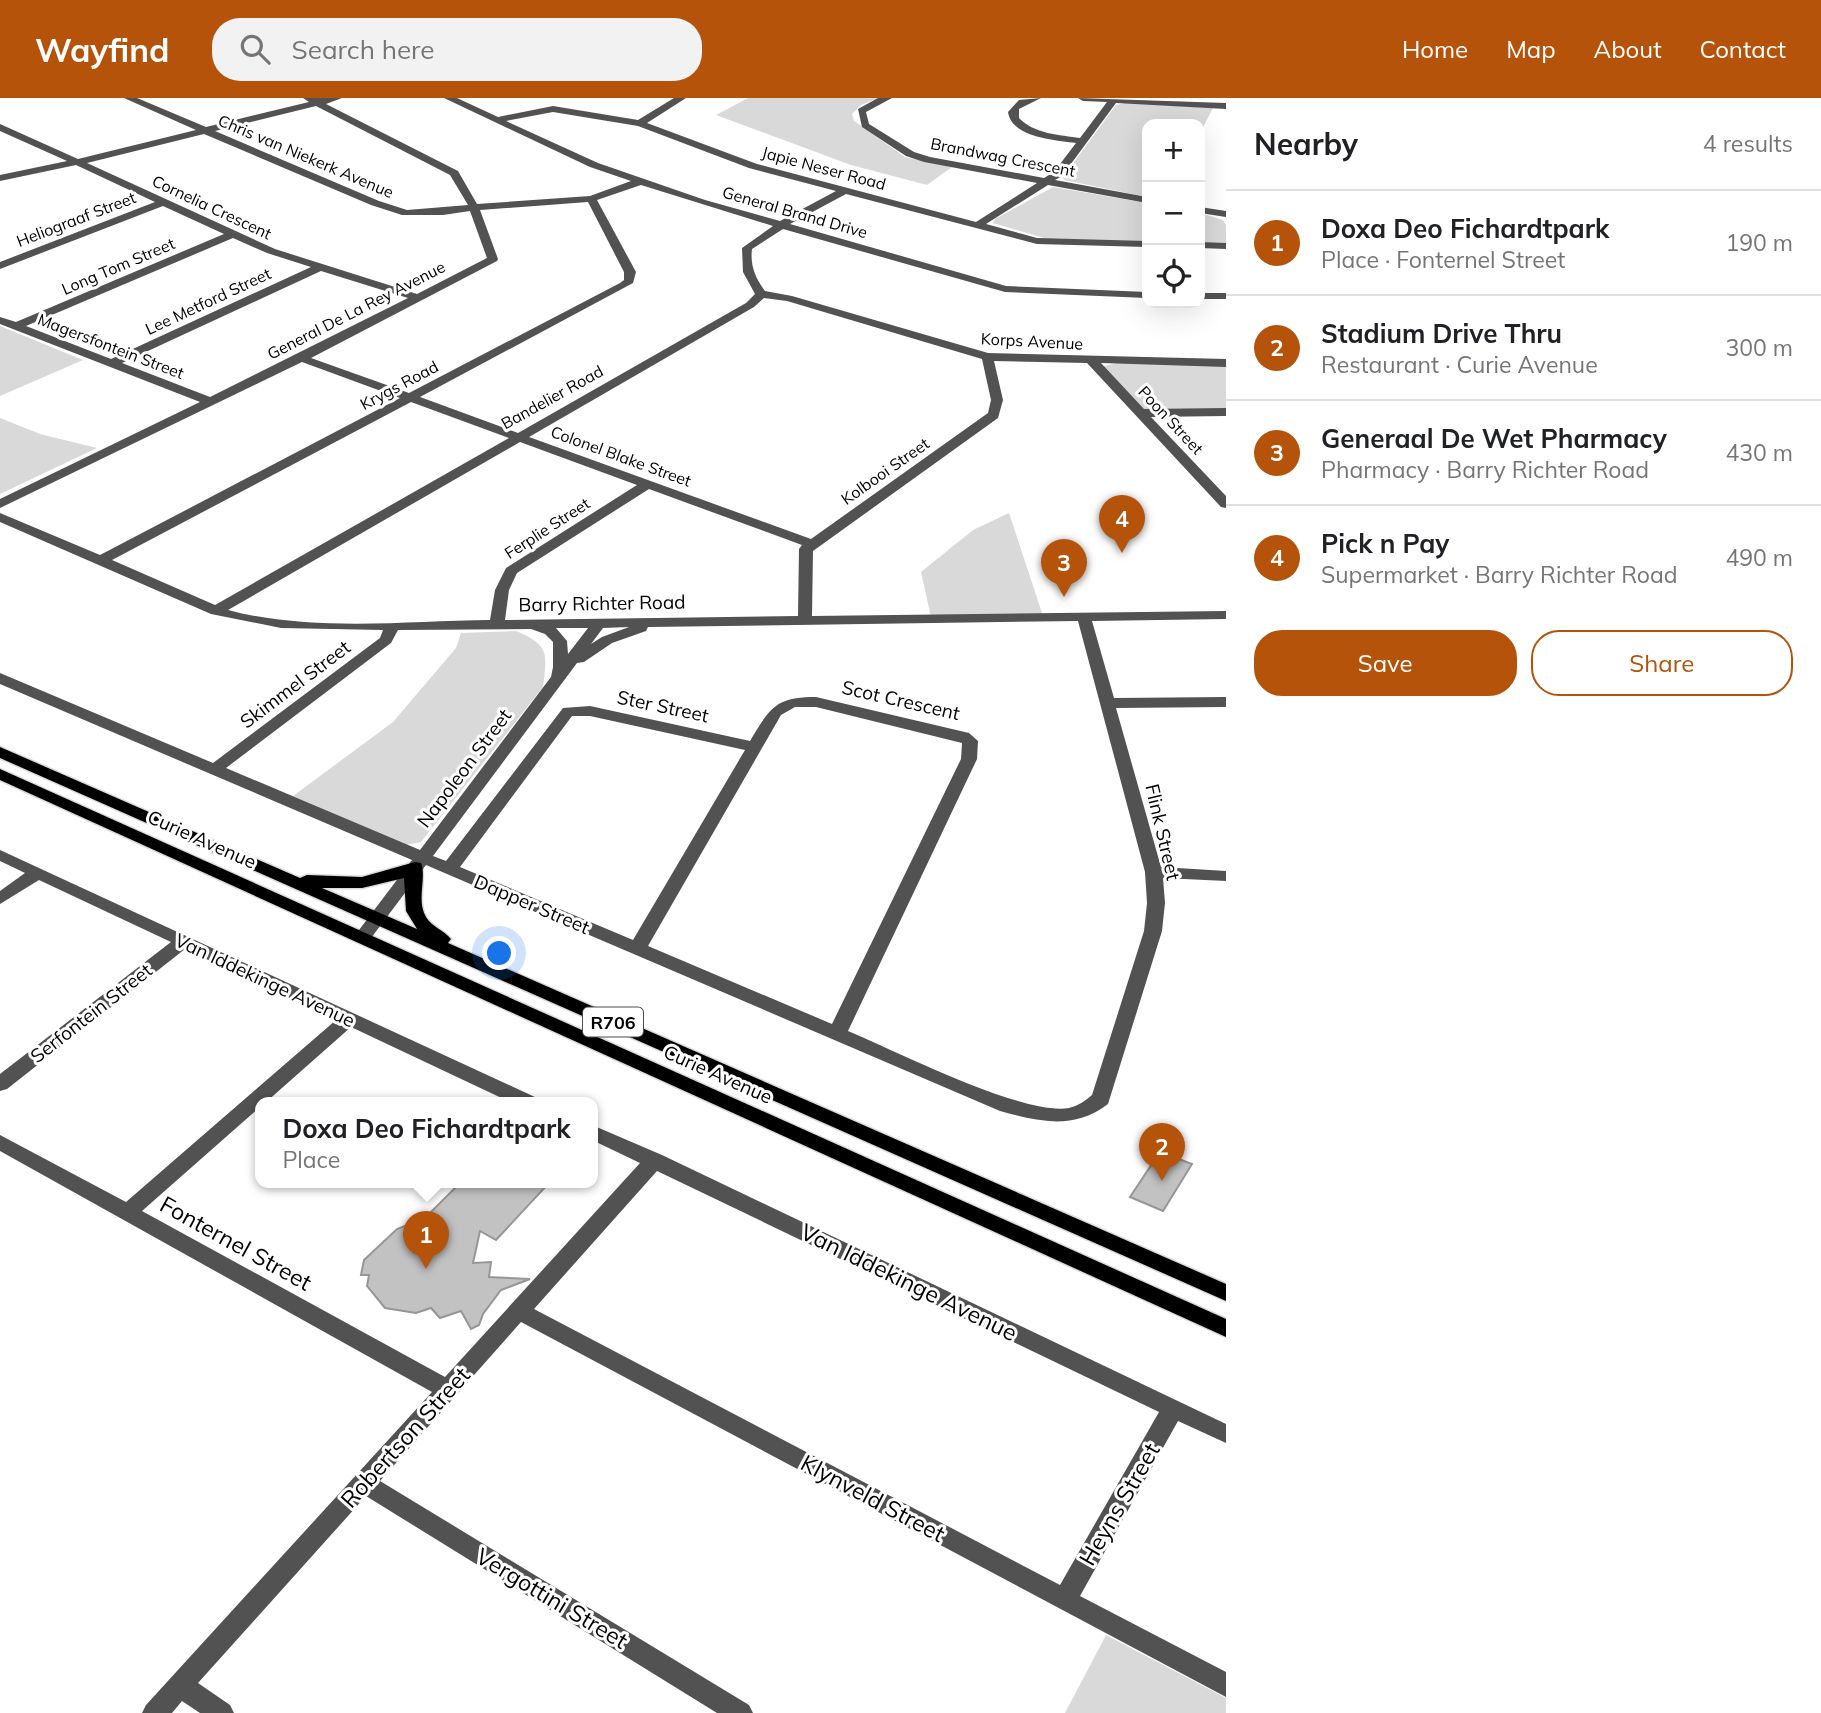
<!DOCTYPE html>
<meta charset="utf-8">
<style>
:root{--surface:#fff;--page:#f2f2f2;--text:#202124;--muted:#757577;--line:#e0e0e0;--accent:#b45309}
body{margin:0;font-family:Mulish,sans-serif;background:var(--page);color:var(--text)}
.controls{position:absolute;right:21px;top:21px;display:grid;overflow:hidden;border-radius:14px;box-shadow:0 7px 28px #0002}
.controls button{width:63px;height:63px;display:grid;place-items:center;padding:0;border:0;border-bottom:2px solid var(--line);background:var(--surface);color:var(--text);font:35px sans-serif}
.you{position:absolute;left:500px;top:856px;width:24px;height:24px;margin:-18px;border:5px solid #fff;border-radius:50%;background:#1a73e8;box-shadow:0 0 0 10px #1a73e833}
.badge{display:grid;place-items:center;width:46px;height:46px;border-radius:50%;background:var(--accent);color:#fff;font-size:23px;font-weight:700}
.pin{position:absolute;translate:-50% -58px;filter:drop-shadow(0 2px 4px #0008)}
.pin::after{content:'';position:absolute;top:37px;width:24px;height:21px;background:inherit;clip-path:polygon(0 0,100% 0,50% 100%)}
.popup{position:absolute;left:255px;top:999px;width:343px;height:91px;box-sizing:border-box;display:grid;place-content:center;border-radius:14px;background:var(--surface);filter:drop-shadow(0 2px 5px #0005);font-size:23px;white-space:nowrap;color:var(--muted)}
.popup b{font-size:26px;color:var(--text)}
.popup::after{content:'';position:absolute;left:50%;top:100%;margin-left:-14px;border:14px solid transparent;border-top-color:var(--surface)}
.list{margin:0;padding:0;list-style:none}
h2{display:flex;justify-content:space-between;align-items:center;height:91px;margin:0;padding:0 28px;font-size:30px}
h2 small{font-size:23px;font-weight:400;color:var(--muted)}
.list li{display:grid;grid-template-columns:46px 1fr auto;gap:21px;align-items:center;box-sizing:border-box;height:105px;padding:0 28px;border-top:2px solid var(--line)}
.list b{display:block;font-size:26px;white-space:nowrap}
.list p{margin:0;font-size:23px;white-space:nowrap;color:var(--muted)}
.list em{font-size:23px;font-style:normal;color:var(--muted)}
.actions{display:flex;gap:14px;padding:21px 28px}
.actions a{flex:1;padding:16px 0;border:2px solid var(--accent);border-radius:28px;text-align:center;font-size:24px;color:var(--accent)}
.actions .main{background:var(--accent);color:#fff}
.icon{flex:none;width:38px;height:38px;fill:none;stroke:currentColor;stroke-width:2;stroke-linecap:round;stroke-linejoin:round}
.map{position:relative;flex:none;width:1226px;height:1615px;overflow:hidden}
header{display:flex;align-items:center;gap:42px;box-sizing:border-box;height:98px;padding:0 35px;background:var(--accent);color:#fff}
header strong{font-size:33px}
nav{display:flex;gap:38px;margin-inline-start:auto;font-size:24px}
.search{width:490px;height:63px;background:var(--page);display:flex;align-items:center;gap:18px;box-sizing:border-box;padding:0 24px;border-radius:28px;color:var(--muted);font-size:26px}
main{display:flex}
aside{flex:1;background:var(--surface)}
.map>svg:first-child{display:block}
.green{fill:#d9d9d9}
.building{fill:#c2c2c2;stroke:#969696;stroke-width:2}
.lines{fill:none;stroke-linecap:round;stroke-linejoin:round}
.major-casing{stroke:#dbdbdb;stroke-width:3}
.minor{fill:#525252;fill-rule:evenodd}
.major{fill:#000;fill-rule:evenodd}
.labels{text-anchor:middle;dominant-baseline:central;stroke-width:6;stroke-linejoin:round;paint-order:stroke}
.far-street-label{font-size:16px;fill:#000;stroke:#fff}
.shield{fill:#fff;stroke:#4c4c4c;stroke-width:2}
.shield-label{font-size:18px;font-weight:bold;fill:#000}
.street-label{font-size:19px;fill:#000;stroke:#fff}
.near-street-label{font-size:23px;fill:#000;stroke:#fff}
</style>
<header>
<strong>Wayfind</strong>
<div class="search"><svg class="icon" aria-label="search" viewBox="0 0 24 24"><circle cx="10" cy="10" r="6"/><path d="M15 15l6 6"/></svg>Search here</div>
<nav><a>Home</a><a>Map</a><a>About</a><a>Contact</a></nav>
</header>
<main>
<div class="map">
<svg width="1226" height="1615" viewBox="0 0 1226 1615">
<rect width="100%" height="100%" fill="#fff"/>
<g class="green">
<path d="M748,0H879L861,7L852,16L854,23L905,59L952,69L927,87L851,67L716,17Z"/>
<path d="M1126,5L1213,10L1200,35V26H1147V99L1064,82L1063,79L1116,7Z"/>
<path d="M1053,89L1147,105V144L1047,141L993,125L995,121Z"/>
<path d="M1200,115L1223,122L1226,127V145H1200Z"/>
<path d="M0,228L83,262L0,298Z"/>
<path d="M1117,265L1226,267V312L1149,313L1141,310L1104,271V268Z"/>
<path d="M0,320L40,336L97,350L0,396Z"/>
<path d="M1009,415L1043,518L931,519L921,474L973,432Z"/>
<path d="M516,533C550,547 547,556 543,589L421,744L406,747L293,698L393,624L456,550L461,535Z"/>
<path d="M1106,1537L1226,1600V1615H1065Z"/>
</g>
<g class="building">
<path d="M1160,1054L1192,1066L1163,1113L1130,1099Z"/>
<path d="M460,1085H549L496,1142L480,1133L473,1165L491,1164L489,1179L530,1181L501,1192L483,1216L479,1227L471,1231L461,1213L440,1220L431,1210L416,1215L385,1210L367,1188L369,1177H361L364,1162L397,1131L425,1120Z"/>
</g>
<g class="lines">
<defs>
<g id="major">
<path d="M0,649L300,780L307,777L362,779L415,764L421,765C427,780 416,802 426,819C432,829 444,832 451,841L448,845L1226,1186V1203L0,660ZM404,780L406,813L417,831L322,790H362Z"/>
<path d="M0,671L1226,1221V1239L0,682Z"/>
</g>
</defs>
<use href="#major" class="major-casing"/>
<g class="minor">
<path d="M124,0H137L206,29L309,4L303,0H342L326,6L458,73L477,106L590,98L631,83L590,69L444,0H457L498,19L553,8L638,22L674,0H686L647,25L757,66L976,124L1037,85L924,64L906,58L862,29L858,11L878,0H892L866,14L869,26L914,54L930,59L1044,80L1054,74L1076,45C1055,42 1012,40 1008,14L1019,2L1041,0L1019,11V20C1034,36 1060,37 1080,40L1107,4L1083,3L1078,0L1226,5V11L1116,5L1062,78L1055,82L1147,99V105L1048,87L986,126L1037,140L1147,143V149L1037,146L846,96L790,126L1006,188L1147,194V200L1005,194L783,131L752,151C750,167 755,180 765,193L792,198L988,255L1226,261V269L1101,265L1144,311L1226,310V318L1151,319L1226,398V410L1221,409L1087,265L994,263L1003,302L998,320L813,453L812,518L1226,513V521L1092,523L1114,600L1226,599V609L1116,610L1161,769L1226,773V783L1163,780L1165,805L1162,833L1108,1006C1074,1032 1039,1024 1000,1013L426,767L368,844H356L353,840L356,836L412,762L0,586V575L213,665L380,540L383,532L281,530L211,516L0,424V415L100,457L400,300L302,264L0,410V401L200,304L0,226V219L16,224L224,136L163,108L0,171V164L155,104L76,67L0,83V77L67,63L0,33V26L78,61L196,32ZM316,8L450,77L468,107L407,112L379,103L215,33ZM553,14L638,28L749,70L836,93L780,123L705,102L598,65L506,23ZM204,36L371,107L402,117H443L470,113L487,160L417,196L275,151L87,65ZM641,87L773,128L742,150L743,174L755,196L746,205L518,335L420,299L633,185L636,174L597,102ZM588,104L624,174V182L620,185L409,295L311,260L497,163L498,161L480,112ZM233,140L267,155L311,169L111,261L26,228ZM321,173L408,200L210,299L122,265ZM764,200L787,203L982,261L991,302L988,315L811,441L529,339L754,209ZM411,304L509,340L215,507L112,462ZM520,344L637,387L506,470L495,492L490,522C406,523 310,534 228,512ZM649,391L802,447L799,451L798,518L505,522L509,492L517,475ZM1078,523L1145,774L1147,805L1144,833L1092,997C1085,1003 1078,1008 1069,1010C1023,1018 896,953 848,933L977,661L978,643L969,635L816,599C775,599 770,610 750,643L590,608L563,610L446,763L433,758L577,565L584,564L612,545L646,533L648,529ZM629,529L602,539L591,546L603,530ZM556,530H588L568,556L567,543ZM531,531L545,536L553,544V569L551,579L420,752L226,670L391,545L398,532ZM795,609H816L962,645L961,661L832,926L648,848L781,617ZM572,618H590L745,652L633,842L460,769Z"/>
<path d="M1200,109L1226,113V119L1200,115Z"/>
<path d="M1200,144L1226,145V151L1200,150Z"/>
<rect x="1200" y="195" width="26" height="6"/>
<path d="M0,752L537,1000L540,1005H512L351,929L265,1005H260V1009L142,1113L445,1279L640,1065L592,1042V1027L662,1057L1226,1326V1345L1178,1323L1080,1498L1226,1574V1599L521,1224L380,1383L749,1607L753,1615H717L366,1398L198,1585L230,1607L234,1615H200L182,1603L172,1615H142L146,1607L432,1294L0,1053V1037L126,1104L336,922L185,851L7,991L0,993V976L171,844L39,782L0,806V793L25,775L0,763ZM657,1073L1159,1314L1060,1487L534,1211Z"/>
</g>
<use href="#major" class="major"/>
</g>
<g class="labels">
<g class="far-street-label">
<text transform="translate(306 58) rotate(23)">Chris van Niekerk Avenue</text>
<text transform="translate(1003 59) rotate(11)">Brandwag Crescent</text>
<text transform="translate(824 70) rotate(15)">Japie Neser Road</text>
<text transform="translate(212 109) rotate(25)">Cornelia Crescent</text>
<text transform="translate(795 114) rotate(16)">General Brand Drive</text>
<text transform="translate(76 121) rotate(-21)">Heliograaf Street</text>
<text transform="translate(118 168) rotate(-23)">Long Tom Street</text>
<text transform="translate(208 203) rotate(-25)">Lee Metford Street</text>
<text transform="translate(356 212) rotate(-27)">General De La Rey Avenue</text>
<text transform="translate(1032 243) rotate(3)">Korps Avenue</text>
<text transform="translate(111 248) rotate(21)">Magersfontein Street</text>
<text transform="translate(399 287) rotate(-28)">Krygs Road</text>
<text transform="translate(552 299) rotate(-29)">Bandelier Road</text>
<text transform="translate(1171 322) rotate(47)">Poon Street</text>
<text transform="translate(621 358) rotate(20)">Colonel Blake Street</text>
<text transform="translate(885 373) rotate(-35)">Kolbooi Street</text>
<text transform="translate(547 430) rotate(-33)">Ferplie Street</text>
</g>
<rect class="shield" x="583" y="909.5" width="60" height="29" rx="5"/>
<g class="shield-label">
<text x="613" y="924">R706</text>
</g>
<g class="street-label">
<text transform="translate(602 505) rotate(-1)">Barry Richter Road</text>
<text transform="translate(295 586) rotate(-37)">Skimmel Street</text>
<text transform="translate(901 602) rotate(13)">Scot Crescent</text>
<text transform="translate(663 608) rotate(12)">Ster Street</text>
<text transform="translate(464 670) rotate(-53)">Napoleon Street</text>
<text transform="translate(1163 734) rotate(77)">Flink Street</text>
<text transform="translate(202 741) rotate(24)">Curie Avenue</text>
<text transform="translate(532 806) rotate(23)">Dapper Street</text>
<text transform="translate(265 882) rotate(25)">Van Iddekinge Avenue</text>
<text transform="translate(91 915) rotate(-38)">Serfontein Street</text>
<text transform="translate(718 976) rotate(24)">Curie Avenue</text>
</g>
<g class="near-street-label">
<text transform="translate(236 1145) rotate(29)">Fonternel Street</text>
<text transform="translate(909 1184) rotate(26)">Van Iddekinge Avenue</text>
<text transform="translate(405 1339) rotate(-48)">Robertson Street</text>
<text transform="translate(873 1400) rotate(28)">Klynveld Street</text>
<text transform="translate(1119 1406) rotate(-60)">Heyns Street</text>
<text transform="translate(552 1500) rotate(31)">Vergottini Street</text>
</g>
</g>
</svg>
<div class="controls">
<button>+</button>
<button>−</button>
<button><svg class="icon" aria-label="locate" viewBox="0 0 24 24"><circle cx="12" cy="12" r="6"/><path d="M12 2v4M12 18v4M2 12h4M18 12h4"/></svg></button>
</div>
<div class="you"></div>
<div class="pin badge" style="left:426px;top:1171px">1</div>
<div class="popup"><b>Doxa Deo Fichardtpark</b>Place</div>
<div class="pin badge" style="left:1162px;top:1083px">2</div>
<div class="pin badge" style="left:1064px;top:499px">3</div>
<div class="pin badge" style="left:1122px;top:455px">4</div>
</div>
<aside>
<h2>Nearby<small>4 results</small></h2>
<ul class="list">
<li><span class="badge">1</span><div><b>Doxa Deo Fichardtpark</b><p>Place · Fonternel Street</p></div><em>190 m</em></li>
<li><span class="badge">2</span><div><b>Stadium Drive Thru</b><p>Restaurant · Curie Avenue</p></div><em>300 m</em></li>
<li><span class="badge">3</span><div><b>Generaal De Wet Pharmacy</b><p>Pharmacy · Barry Richter Road</p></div><em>430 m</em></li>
<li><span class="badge">4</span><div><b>Pick n Pay</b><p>Supermarket · Barry Richter Road</p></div><em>490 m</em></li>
</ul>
<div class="actions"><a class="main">Save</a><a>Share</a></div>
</aside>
</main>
